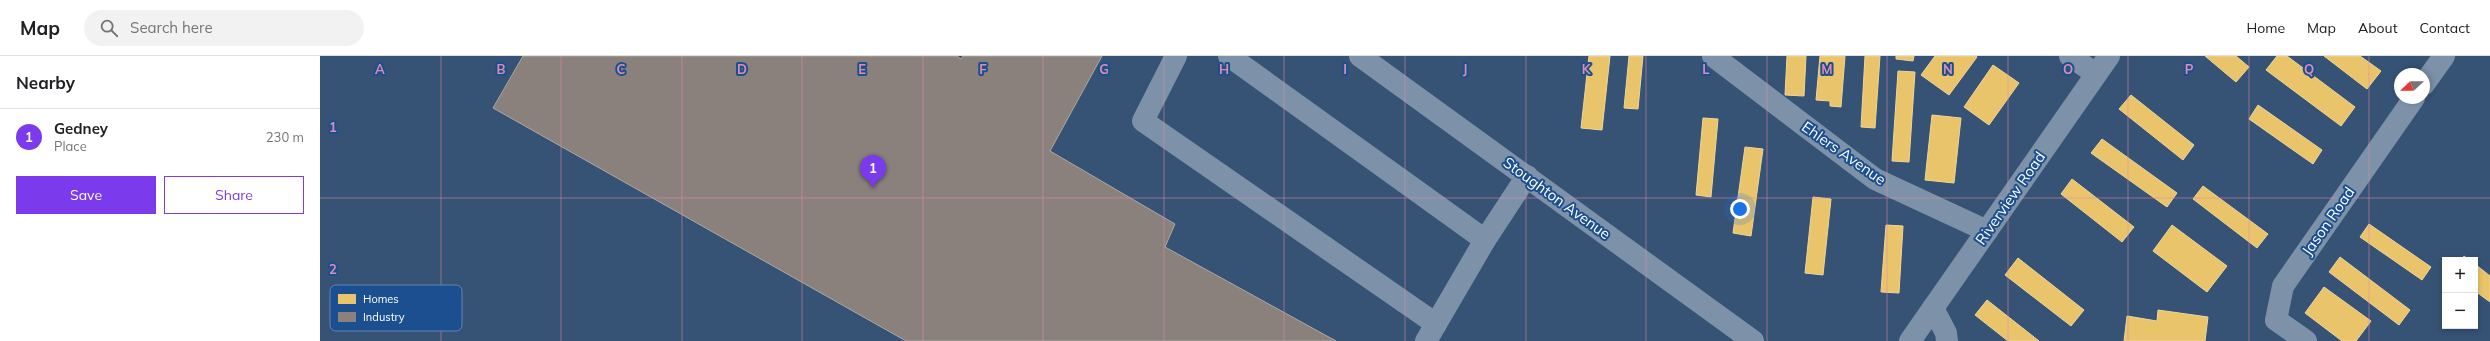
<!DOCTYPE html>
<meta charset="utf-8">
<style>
:root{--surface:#fff;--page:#f2f2f2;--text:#202124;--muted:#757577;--line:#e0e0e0;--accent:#7c3aed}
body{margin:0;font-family:Mulish,sans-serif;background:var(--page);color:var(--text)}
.controls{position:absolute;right:12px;bottom:12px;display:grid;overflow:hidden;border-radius:0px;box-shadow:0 2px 6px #0003}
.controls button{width:36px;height:36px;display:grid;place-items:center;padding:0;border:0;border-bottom:1px solid var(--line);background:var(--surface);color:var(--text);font:20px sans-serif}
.compass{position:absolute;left:2074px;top:12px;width:36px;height:36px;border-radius:50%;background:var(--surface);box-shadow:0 2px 6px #0003;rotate:248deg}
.you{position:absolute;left:1420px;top:153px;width:14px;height:14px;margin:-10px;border:3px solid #fff;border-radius:50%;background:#1a73e8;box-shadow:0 0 0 6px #1a73e833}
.badge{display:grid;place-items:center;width:26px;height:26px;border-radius:50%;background:var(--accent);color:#fff;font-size:13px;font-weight:700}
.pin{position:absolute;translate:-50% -33px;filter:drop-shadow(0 1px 2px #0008)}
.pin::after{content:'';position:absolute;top:21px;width:14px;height:12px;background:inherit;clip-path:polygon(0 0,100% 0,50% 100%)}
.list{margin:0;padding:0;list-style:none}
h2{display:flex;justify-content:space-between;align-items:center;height:52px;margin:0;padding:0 16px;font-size:17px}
h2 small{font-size:13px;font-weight:400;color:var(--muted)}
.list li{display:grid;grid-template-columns:26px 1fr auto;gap:12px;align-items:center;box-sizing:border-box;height:56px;padding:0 16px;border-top:1px solid var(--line)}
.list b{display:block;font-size:15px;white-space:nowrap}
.list p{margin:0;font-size:13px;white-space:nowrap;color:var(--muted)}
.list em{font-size:13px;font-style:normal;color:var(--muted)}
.actions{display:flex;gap:8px;padding:12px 16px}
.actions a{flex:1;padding:9px 0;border:1px solid var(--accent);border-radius:0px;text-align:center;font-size:14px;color:var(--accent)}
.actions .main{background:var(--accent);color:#fff}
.icon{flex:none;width:22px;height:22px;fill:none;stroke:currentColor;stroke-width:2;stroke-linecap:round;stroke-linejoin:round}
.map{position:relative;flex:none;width:2170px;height:285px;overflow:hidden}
header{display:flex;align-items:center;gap:24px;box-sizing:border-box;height:56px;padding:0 20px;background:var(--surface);border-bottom:1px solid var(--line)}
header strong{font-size:19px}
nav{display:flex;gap:22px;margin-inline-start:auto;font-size:14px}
.search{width:280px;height:36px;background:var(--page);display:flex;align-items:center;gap:10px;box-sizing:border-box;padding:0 14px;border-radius:22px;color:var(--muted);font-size:15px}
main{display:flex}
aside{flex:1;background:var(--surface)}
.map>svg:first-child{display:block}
.homes{fill:#e9c46a;stroke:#f0d697}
.industry{fill:#8a817c;stroke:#ada7a3}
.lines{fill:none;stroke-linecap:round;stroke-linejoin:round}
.minor{stroke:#7d92a8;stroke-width:22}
.grid{fill:none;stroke:#e08cad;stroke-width:1;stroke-opacity:0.55}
.labels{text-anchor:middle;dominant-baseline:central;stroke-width:4;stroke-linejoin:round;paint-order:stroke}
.street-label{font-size:15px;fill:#fff;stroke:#1b4f8f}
.key{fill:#1b4f8f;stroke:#5f84b1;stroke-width:1}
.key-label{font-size:11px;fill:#fff}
.grid-label{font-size:13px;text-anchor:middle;font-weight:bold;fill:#e08cad;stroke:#1b4f8f;stroke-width:4;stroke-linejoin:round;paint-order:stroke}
</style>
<header>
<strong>Map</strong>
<div class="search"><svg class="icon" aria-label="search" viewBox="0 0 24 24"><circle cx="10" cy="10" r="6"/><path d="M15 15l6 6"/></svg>Search here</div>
<nav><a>Home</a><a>Map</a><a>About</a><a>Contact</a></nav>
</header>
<main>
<aside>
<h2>Nearby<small></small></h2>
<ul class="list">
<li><span class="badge">1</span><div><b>Gedney</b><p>Place</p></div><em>230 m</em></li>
</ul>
<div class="actions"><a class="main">Save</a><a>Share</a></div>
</aside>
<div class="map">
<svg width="2170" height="285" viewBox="0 0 2170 285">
<rect width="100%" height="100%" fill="#365274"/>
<g class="homes">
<path d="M1269,0H1290L1282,74L1261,72Z"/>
<path d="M1309,0H1323L1318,53L1304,52Z"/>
<path d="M1467,0H1486L1484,40L1465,39Z"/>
<path d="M1500,0H1525L1521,51L1510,50V45L1496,44Z"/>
<path d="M1545,0H1560L1555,72L1541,71Z"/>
<path d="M1576,0H1594L1593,5L1576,3Z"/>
<path d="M1615,0H1656L1657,1L1629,39L1601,19Z"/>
<path d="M1885,0H1916L1929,11L1916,26Z"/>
<path d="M1957,0H1967L2035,51L2021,70L1946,14Z"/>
<path d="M2004,0H2040L2061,15L2047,33Z"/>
<path d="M1673,9L1699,27L1669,69L1644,51Z"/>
<path d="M1578,15L1595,16L1589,106L1572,105Z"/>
<path d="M1811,39L1874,89L1863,104L1799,53Z"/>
<path d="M1938,49L2002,94L1993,108L1929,63Z"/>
<path d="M1612,59L1641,62L1634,127L1605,124Z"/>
<path d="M1383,62L1398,63L1391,141L1376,139Z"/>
<path d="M1782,83L1857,137L1847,151L1771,97Z"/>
<path d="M1425,91L1443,93L1431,180L1413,177Z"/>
<path d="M1752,123L1814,171L1802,186L1741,138Z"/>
<path d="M1883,130L1948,178L1937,192L1873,143Z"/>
<path d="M1493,141L1511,143L1503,219L1485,217Z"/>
<path d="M2049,168L2111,211L2102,224L2040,181Z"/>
<path d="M1566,169L1583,170L1579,237L1561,236Z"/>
<path d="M1852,169L1907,210L1887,236L1833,195Z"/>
<path d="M2144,200L2149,204H2141Z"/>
<path d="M2020,201L2090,254L2079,269L2009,216Z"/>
<path d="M1698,202L1764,254L1751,270L1685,219Z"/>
<path d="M2155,208L2170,220V246L2155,235Z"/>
<path d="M2004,231L2051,265L2036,285H2022L1985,257Z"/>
<path d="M1667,244L1719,285H1688L1655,259Z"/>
<path d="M1838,254L1888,261L1885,285H1804L1807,260L1837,265Z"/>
</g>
<path class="industry" d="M203,0H637L641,3L643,0H782L730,95L855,168L845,191L1016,285H586L173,52Z"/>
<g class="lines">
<g class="minor">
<path d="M856,0L823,65L1116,268L1106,285"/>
<path d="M909,0L1165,184L1116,268"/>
<path d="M1040,0L1433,285"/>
<path d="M1393,0L1555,123L1667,175"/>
<path d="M1750,0L1776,18"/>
<path d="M2104,28L2124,0"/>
<path d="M1165,184L1207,120"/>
<path d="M1613,252L1626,277L1627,285"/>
<path d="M1590,285L1789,0"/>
<path d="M1986,285L1956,264L1963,230L2094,42"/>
</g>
</g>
<path class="grid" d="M121,0V285M241,0V285M362,0V285M482,0V285M603,0V285M723,0V285M844,0V285M964,0V285M1085,0V285M1206,0V285M1326,0V285M1447,0V285M1567,0V285M1688,0V285M1808,0V285M1929,0V285M2049,0V285M0,142H2170"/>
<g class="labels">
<g class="street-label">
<text transform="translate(1524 97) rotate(35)">Ehlers Avenue</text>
<text transform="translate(1237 142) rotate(36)">Stoughton Avenue</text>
<text transform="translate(1690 142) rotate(-55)">Riverview Road</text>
<text transform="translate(2008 165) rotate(-55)">Jason Road</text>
</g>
</g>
<rect x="10" y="229" width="132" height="46" rx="6" class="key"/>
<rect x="18" y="238" width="18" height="10" fill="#e9c46a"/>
<rect x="18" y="256" width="18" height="10" fill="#8a817c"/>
<g class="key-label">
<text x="43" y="247">Homes</text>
<text x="43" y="265">Industry</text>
</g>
<g class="grid-label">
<text x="60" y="18">A</text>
<text x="181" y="18">B</text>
<text x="301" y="18">C</text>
<text x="422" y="18">D</text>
<text x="542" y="18">E</text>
<text x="663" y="18">F</text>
<text x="784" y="18">G</text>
<text x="904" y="18">H</text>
<text x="1025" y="18">I</text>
<text x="1145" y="18">J</text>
<text x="1266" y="18">K</text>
<text x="1386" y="18">L</text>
<text x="1507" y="18">M</text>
<text x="1628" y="18">N</text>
<text x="1748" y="18">O</text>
<text x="1869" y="18">P</text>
<text x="1989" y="18">Q</text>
<text x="13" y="76">1</text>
<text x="13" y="218">2</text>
</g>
</svg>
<div class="controls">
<button>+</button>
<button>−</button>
</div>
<svg class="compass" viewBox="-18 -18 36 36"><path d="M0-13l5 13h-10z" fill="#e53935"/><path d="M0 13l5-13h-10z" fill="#757577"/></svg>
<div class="you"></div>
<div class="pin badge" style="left:553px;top:132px">1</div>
</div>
</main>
